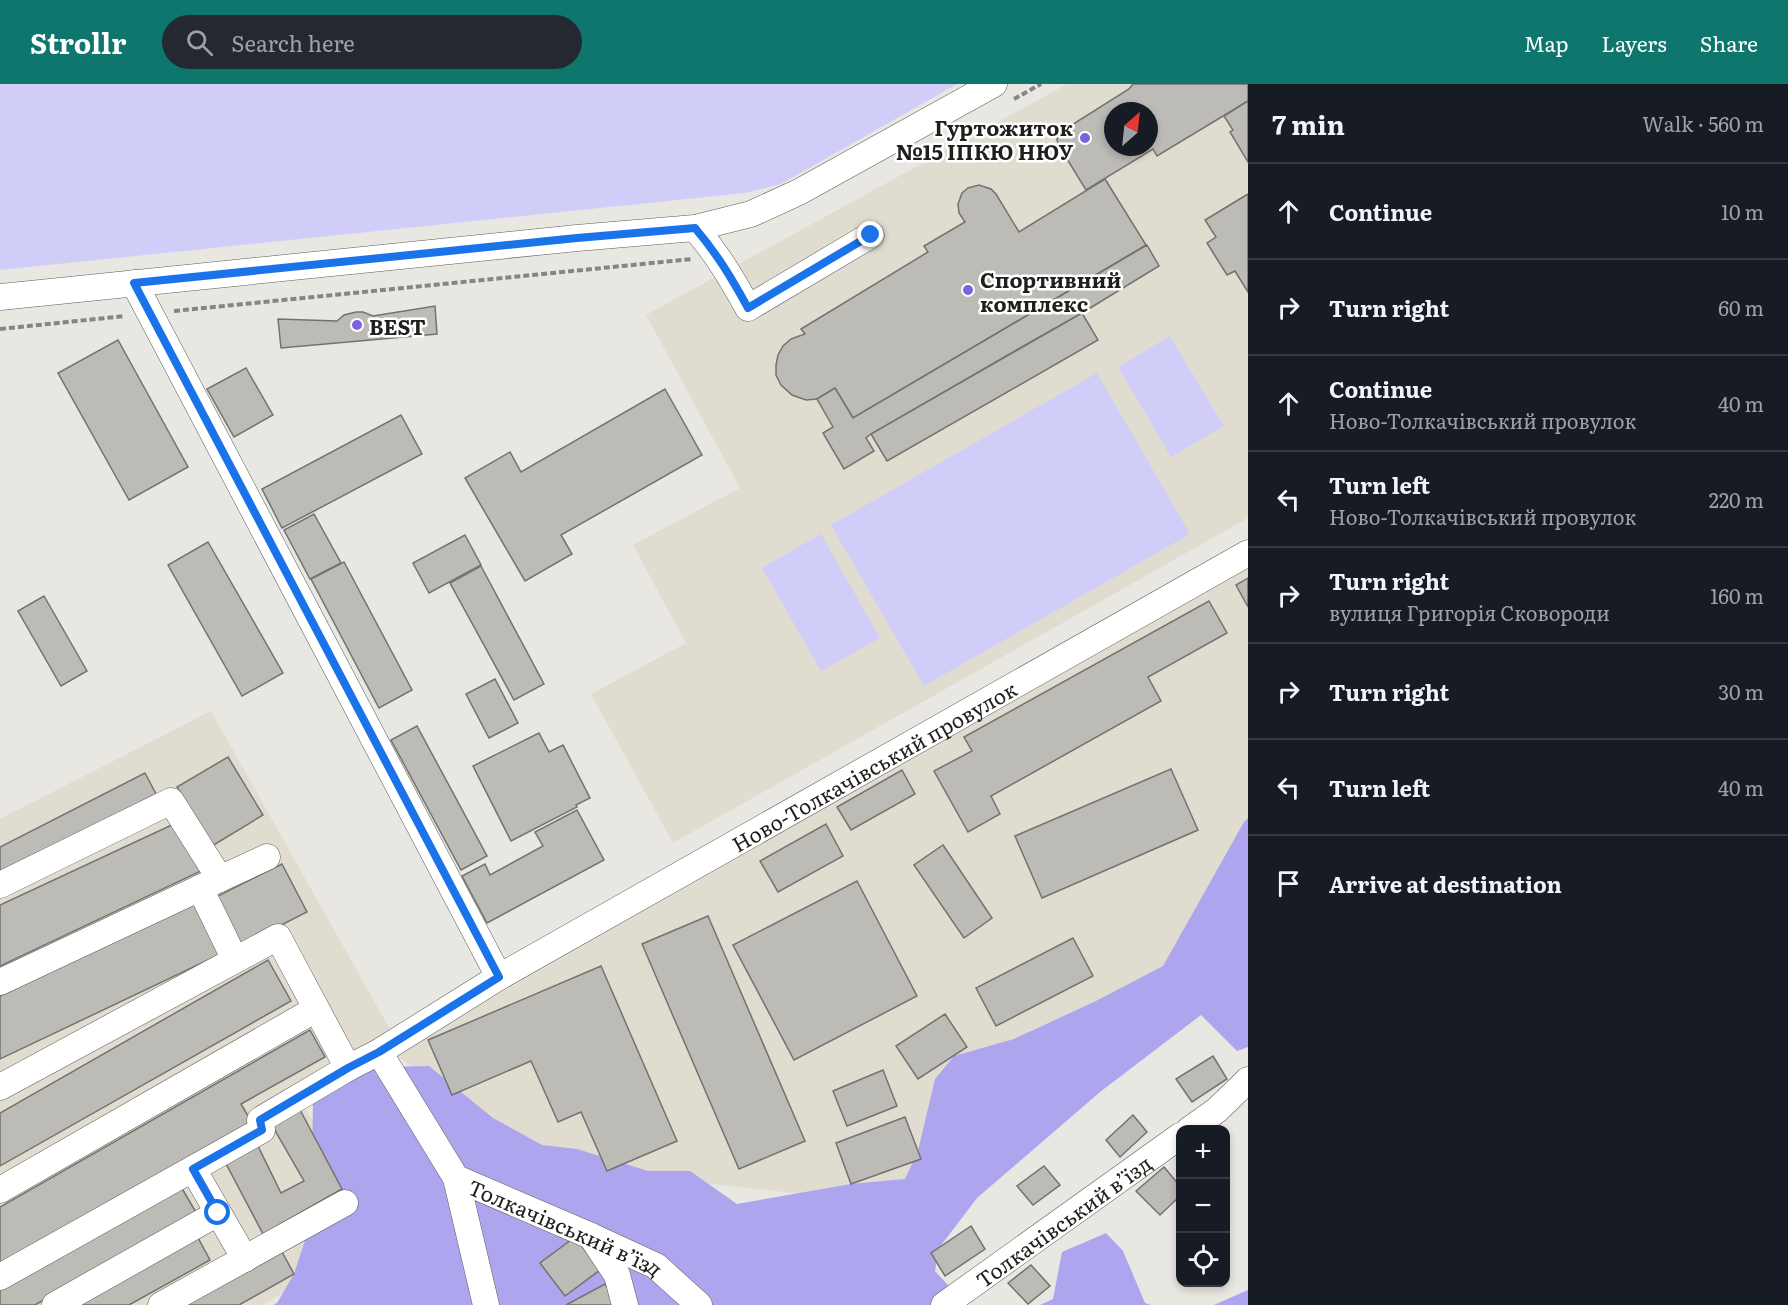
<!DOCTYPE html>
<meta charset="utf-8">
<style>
:root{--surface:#171b24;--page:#242831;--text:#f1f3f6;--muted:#9ea1a6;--line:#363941;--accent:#0f766e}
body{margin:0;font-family:Literata,serif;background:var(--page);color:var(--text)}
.controls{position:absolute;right:18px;bottom:18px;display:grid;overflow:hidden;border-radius:12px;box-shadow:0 3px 9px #0003}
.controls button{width:54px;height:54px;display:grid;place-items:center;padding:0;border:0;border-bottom:2px solid var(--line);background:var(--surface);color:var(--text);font:30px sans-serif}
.compass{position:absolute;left:1104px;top:18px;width:54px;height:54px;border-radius:50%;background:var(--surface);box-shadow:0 3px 9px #0003;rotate:27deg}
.stop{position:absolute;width:18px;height:18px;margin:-14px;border:4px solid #1a73e8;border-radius:50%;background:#fff}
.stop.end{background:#1a73e8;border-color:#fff;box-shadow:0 2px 6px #0008}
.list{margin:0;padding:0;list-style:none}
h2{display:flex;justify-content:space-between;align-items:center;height:78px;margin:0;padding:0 24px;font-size:26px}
h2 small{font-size:20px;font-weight:400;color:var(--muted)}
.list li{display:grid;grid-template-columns:39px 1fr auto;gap:18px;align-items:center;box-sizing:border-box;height:96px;padding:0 24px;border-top:2px solid var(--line)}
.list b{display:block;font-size:22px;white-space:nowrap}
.list p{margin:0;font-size:20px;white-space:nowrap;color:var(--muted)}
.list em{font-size:20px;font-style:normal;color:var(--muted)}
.icon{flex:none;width:33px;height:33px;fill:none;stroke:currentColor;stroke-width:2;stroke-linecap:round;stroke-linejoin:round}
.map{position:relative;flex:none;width:1248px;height:1221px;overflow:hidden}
header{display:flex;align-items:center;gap:36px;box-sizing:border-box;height:84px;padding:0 30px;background:var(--accent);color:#fff}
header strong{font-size:28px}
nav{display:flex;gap:33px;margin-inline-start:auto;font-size:21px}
.search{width:420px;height:54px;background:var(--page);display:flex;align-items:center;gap:15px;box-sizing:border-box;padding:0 21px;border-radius:33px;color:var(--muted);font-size:22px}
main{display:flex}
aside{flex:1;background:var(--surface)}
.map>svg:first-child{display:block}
.built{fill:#e0dcd0;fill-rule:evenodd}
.green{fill:#d1cdf9}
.forest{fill:#aea5ef}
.building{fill:#bcbbb6;stroke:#73726e;stroke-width:1.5;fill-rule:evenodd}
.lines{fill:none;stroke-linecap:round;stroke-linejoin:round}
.minor-casing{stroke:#5e5d59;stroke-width:27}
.path{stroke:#868582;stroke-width:4;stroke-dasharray:6 3;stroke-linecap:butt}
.minor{stroke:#fff;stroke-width:26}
.route{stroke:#1a73e8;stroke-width:8}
.poi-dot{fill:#7c63de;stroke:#fff;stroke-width:2}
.labels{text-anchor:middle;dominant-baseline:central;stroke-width:5;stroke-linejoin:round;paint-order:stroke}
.poi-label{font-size:21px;font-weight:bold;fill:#201f1d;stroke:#fff;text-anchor:start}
.street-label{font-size:21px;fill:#201f1d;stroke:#fff}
</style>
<header>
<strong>Strollr</strong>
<div class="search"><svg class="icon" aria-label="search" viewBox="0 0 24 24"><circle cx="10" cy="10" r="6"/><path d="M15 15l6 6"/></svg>Search here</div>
<nav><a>Map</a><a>Layers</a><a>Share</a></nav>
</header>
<main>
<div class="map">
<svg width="1248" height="1221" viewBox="0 0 1248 1221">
<rect width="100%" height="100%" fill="#e8e7e2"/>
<g class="built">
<path d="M1067,0H1248V434L673,759L591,610L686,559L633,461L740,404L646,231ZM1113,27H1149V63H1113Z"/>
<path d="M1248,482V823L890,1120L554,1082L394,970Z"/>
<path d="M211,627L392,949L293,1004L382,1153L262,1221H0V735Z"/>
</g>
<g class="green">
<path d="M0,0H957L781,100L745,109L0,186Z"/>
<path d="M1170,252L1224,342L1171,373L1118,283Z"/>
<path d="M1097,289L1190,450L924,602L831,441Z"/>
<path d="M821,450L880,554L821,587L762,484Z"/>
</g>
<g class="forest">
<path d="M1248,734V963L1237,967L1201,931L1100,1008L977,1114L939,1164L935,1187L966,1221H273L277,1219L294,1190L311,1138L313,1016L348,984L429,982L493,1034L542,1061L577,1065L648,1087H690L737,1120L851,1100L905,1095L918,1067L935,995L954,972L1014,955L1096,917L1163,882L1244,738Z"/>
<path d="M1106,1149L1123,1167L1145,1219L1151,1221H1040L1053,1215L1062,1168Z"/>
<path d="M1248,1206V1221H1214Z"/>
</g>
<g class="building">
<path d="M1133,0H1248V17L1157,72L1153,65L1086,106L1059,62L1057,56L1059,49L1129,5ZM1113,27H1149V63H1113Z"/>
<path d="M1248,17V78L1230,48L1233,46L1224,32Z"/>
<path d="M1105,95L1146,161L853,334L835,304L817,315L806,316L792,311L781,301L776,291V281L778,271L783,262L791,255L805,250L801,245L928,168L924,162L965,138L959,129L958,120L962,109L968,104L979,101L991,105L996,110L1019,148Z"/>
<path d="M1248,110V208L1235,187L1227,191L1207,159L1216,153L1205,136Z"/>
<path d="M1147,161L1159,182L1082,229L1020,264L871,350L866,354L874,367L844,385L823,349L833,343L817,315L835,304L853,334Z"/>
<path d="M435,222L437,250L281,264L278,235L337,237L344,231L356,228H363L373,232Z"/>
<path d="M1082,229L1098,256L887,377L871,350Z"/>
<path d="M118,256L188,383L129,416L58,289Z"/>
<path d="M246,284L273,331L234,353L207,305Z"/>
<path d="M665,305L702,371L561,451L572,470L525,497L465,394L510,368L521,388Z"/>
<path d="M401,331L422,370L282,444L262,405Z"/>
<path d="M314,430L341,479L310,495L284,446Z"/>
<path d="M465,451L481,481L429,509L413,479Z"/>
<path d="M208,458L283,589L242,612L168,481Z"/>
<path d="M344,478L412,606L379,624L311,495Z"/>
<path d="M481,482L544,600L514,616L450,499Z"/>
<path d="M1248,494V523L1236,501Z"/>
<path d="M44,512L87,587L61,602L18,527Z"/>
<path d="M1209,517L1227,549L1148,593L1161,617L991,712L1000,730L968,748L934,687L972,667L964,653Z"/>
<path d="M495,595L518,639L489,654L466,610Z"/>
<path d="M417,642L487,772L461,786L391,656Z"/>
<path d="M539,649L549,668L563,661L590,714L576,721L577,723L511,757L473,682Z"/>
<path d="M228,673L263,731L212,762L177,703Z"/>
<path d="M1171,685L1198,746L1042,814L1015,752Z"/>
<path d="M902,686L915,710L851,746L837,723Z"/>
<path d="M145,689L156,710L0,790V763Z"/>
<path d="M577,726L604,776L487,839L462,792L485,780L490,791L543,762L535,748Z"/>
<path d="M178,738L201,787L0,882V821Z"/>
<path d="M826,740L843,772L778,808L760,777Z"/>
<path d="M943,761L992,834L964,854L914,781Z"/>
<path d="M282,780L307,828L238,863L214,814Z"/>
<path d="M857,797L917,912L794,976L733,861Z"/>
<path d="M198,818L223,869L0,975V912Z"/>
<path d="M708,832L805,1057L739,1085L642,860Z"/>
<path d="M1073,854L1093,892L996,942L976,904Z"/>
<path d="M268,876L291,917L0,1082V1029Z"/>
<path d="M601,882L677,1057L607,1087L581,1028L558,1038L531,977L452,1011L428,956Z"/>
<path d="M945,930L967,963L918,995L896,962Z"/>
<path d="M310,946L325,973L241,1020L254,1042L0,1185V1123Z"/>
<path d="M1213,972L1227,995L1192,1018L1176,995Z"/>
<path d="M883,986L897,1022L847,1042L833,1007Z"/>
<path d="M298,1022L342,1105L263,1150L222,1072L255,1056L281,1109L304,1097L269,1036Z"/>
<path d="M1133,1031L1147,1048L1120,1073L1106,1056Z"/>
<path d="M905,1033L921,1075L851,1100L836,1059Z"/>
<path d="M1044,1082L1060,1101L1033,1121L1017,1102Z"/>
<path d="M1164,1083L1180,1102V1112L1160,1131L1136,1107Z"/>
<path d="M180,1101L197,1130L35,1221H0V1203Z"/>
<path d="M971,1142L985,1165L945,1192L931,1169Z"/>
<path d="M197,1152L210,1176L129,1221H74Z"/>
<path d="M575,1153L600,1186L565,1212L540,1179Z"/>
<path d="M281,1166L294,1190L239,1221H182Z"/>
<path d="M1031,1181L1050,1202L1028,1220L1008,1199Z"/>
<path d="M605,1200L617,1221H566Z"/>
</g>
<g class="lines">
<defs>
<g id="minor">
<path d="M695,144C717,170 731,193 748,224L871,151"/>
<path d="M134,199L499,893"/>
<path d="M0,213L577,154L695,144L751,130L799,108L994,0"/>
<path d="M0,801L171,717L220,795"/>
<path d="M235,876L200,804L267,773"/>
<path d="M0,898L200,804"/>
<path id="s1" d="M379,968L456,1094L591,1152L656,1182L699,1221"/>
<path id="s2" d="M0,1003L278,853L348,984L379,968L499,893L1248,469"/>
<path d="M1189,1046L1217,1026L1248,996"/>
<path d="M193,1085L245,1175"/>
<path d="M456,1094L486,1221"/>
<path d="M0,1106L316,925"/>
<path d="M591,1152L617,1191L625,1221"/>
<path d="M0,1193L262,1046L260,1036L348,984"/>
<path d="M55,1221L218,1129"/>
<path d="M161,1221L345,1119"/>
<path id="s3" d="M944,1221L1180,1052"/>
</g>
</defs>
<use href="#minor" class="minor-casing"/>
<g class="path">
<path d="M1014,15L1041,0"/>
<path d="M174,227L692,175"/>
<path d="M0,245L125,232"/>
</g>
<use href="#minor" class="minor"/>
</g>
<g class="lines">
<path class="route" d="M218,1129L193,1085L262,1046L260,1036L348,984L379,968L499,893L134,199L577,154L695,144C717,170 731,193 748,224L871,151"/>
</g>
<g class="poi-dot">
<circle cx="1085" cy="54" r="6"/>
<circle cx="968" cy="206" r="6"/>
<circle cx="357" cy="241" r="6"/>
</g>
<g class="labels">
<g class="poi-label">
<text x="1073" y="42" text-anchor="end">Гуртожиток<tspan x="1073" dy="24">№15 ІПКЮ НЮУ</tspan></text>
<text x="980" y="194">Спортивний<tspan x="980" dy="24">комплекс</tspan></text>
<text x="369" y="241">BEST</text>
</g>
<g class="street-label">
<text stroke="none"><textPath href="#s2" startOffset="1071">Ново-Толкачівський провулок</textPath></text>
<text stroke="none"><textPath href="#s3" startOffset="146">Толкачівський в’їзд</textPath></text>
<text stroke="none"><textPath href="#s1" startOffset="268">Толкачівський в’їзд</textPath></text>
</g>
</g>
</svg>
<div class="controls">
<button>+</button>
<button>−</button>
<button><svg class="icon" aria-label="locate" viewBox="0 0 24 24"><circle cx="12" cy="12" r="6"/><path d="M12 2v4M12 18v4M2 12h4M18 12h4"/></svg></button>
</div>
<svg class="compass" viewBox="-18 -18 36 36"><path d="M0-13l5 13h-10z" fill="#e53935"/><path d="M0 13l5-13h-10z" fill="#9ea1a6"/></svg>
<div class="stop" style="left:218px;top:1129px"></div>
<div class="stop end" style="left:871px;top:151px"></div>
</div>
<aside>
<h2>7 min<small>Walk · 560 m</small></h2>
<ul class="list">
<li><svg class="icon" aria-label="ahead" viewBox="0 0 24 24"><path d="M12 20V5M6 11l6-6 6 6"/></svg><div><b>Continue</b></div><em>10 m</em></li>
<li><svg class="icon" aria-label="right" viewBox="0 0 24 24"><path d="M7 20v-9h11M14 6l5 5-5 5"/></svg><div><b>Turn right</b></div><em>60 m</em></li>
<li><svg class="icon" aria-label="ahead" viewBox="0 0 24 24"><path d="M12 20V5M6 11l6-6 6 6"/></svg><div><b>Continue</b><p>Ново-Толкачівський провулок</p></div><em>40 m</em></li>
<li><svg class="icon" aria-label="left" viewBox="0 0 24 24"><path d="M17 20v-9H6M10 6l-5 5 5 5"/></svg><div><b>Turn left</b><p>Ново-Толкачівський провулок</p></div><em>220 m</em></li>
<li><svg class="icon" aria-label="right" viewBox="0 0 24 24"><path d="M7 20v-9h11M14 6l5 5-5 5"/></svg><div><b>Turn right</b><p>вулиця Григорія Сковороди</p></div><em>160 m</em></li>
<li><svg class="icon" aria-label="right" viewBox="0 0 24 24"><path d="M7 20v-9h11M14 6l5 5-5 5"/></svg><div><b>Turn right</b></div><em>30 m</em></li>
<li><svg class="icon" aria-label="left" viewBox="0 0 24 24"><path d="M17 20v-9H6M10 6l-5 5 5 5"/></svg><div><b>Turn left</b></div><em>40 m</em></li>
<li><svg class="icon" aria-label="arrive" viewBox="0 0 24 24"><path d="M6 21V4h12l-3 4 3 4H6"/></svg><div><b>Arrive at destination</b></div></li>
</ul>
</aside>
</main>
